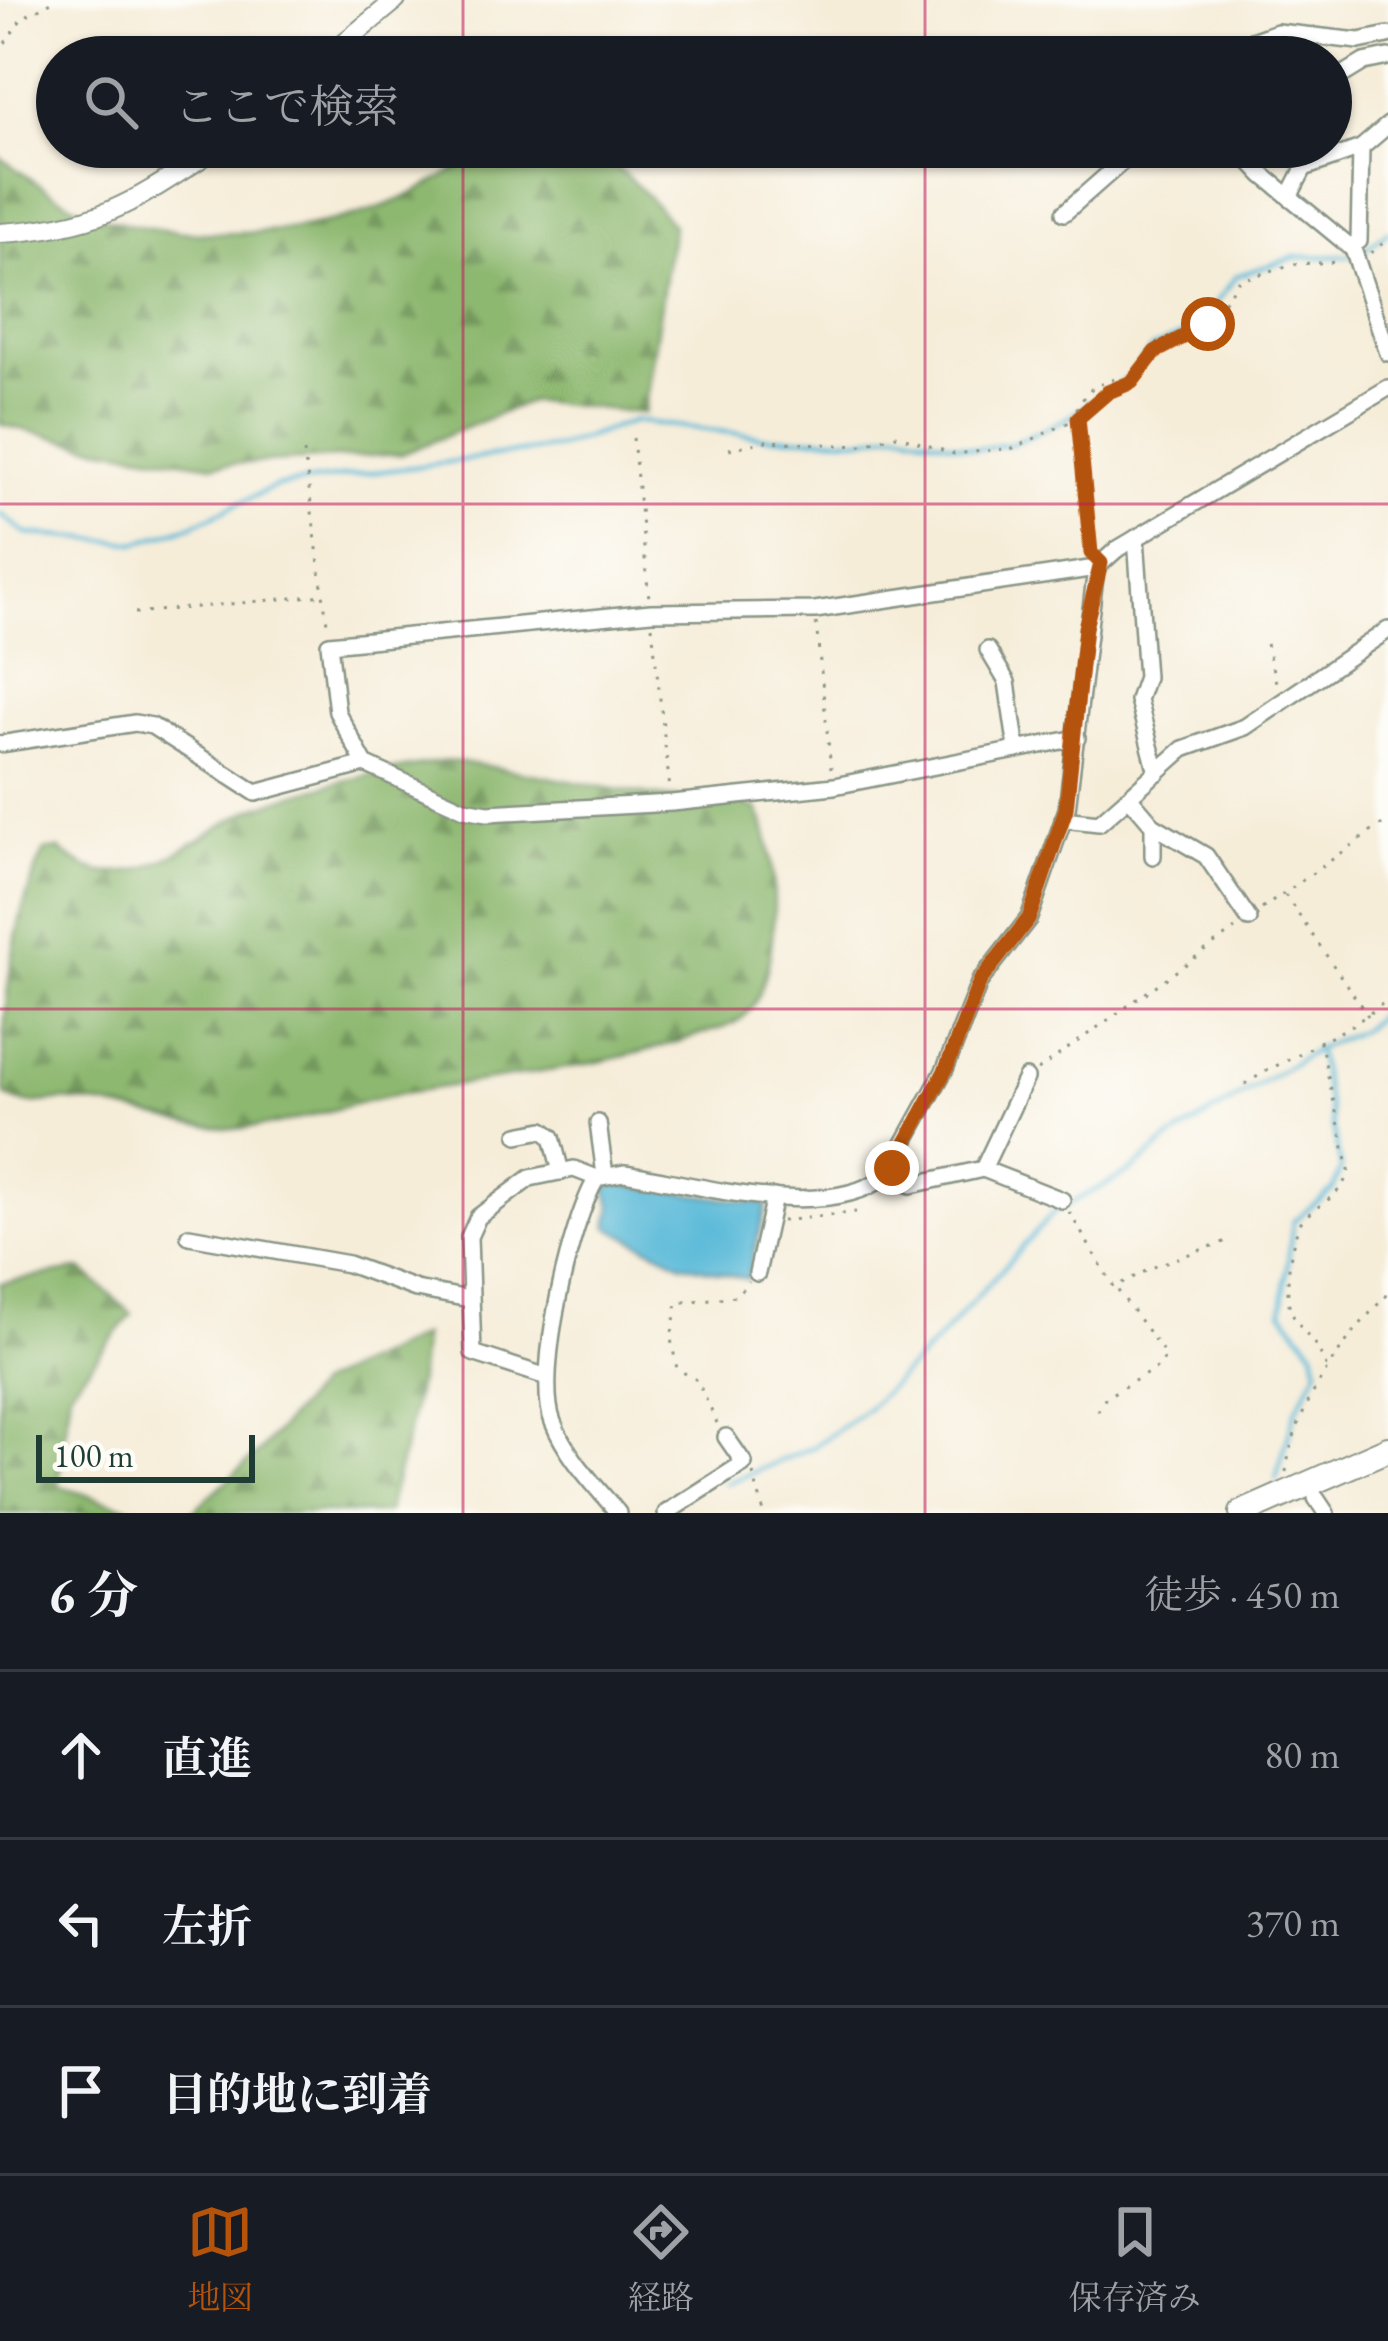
<!DOCTYPE html>
<html lang="ja">
<meta charset="utf-8">
<style>
:root{--surface:#171b24;--page:#242831;--text:#f1f3f6;--muted:#9ea1a6;--line:#363941;--accent:#b45309}
body{margin:0;font-family:"EB Garamond","Noto Serif JP",serif;background:var(--page);color:var(--text)}
.scale{position:absolute;left:36px;bottom:30px;width:219px;box-sizing:border-box;padding-left:12px;border:6px solid #1f3d34;border-top:0;font-size:33px;line-height:42px;white-space:nowrap;color:#1f3d34;-webkit-text-stroke:9px #fdfcf7;paint-order:stroke}
.stop{position:absolute;width:36px;height:36px;margin:-27px;border:9px solid #b45309;border-radius:50%;background:#fff}
.stop.end{background:#b45309;border-color:#fff;box-shadow:0 3px 12px #0008}
.list{margin:0;padding:0;list-style:none}
h2{display:flex;justify-content:space-between;align-items:center;height:156px;margin:0;padding:0 48px;font-size:51px}
h2 small{font-size:39px;font-weight:400;color:var(--muted)}
.list li{display:grid;grid-template-columns:78px 1fr auto;gap:36px;align-items:center;box-sizing:border-box;height:168px;padding:0 48px;border-top:3px solid var(--line)}
.list b{display:block;font-size:45px;white-space:nowrap}
.list em{font-size:39px;font-style:normal;color:var(--muted)}
.icon{flex:none;width:66px;height:66px;fill:none;stroke:currentColor;stroke-width:2;stroke-linecap:round;stroke-linejoin:round}
.map{position:relative;flex:none;width:1388px;height:1513px;overflow:hidden}
.search{position:absolute;background:var(--surface);box-shadow:0 3px 9px #0004;left:36px;right:36px;top:36px;height:132px;display:flex;align-items:center;gap:30px;box-sizing:border-box;padding:0 42px;border-radius:66px;color:var(--muted);font-size:45px}
.sheet{height:660px;background:var(--surface)}
nav{display:flex;justify-content:space-around;align-items:center;box-sizing:border-box;height:168px;border-top:3px solid var(--line);background:var(--surface);font-size:33px;color:var(--muted)}
nav a{display:grid;justify-items:center;gap:6px}
nav .on{color:var(--accent)}
.map>svg:first-child{display:block}
.forest{fill:url(#forest-firs);stroke:#567a52;stroke-width:3}
.water{fill:#59b9d8;stroke:#3c7b86;stroke-width:3}
.lines{fill:none;stroke-linecap:round;stroke-linejoin:round}
.stream{stroke:#59b9d8;stroke-width:4.5}
.minor-casing{stroke:#8a9586;stroke-width:20}
.major-casing{stroke:#8a9586;stroke-width:22}
.highway-casing{stroke:#8a9586;stroke-width:28}
.path{stroke:#8a9586;stroke-width:3;stroke-dasharray:3 9;stroke-linecap:butt}
.minor{stroke:#fff;stroke-width:15}
.major{stroke:#fff;stroke-width:18}
.highway{stroke:#fff;stroke-width:24}
.route{stroke:#b45309;stroke-width:15}
.grid{fill:none;stroke:#c2185b;stroke-width:3;stroke-opacity:0.55}
</style>
<div class="map">
<svg width="1388" height="1513" viewBox="0 0 1388 1513">
<defs>
<pattern id="forest-firs" width="22" height="20" patternUnits="userSpaceOnUse" patternTransform="scale(3)"><rect width="22" height="20" fill="#8db870"/><path d="M5 1l3.5 6h-7zM16 11l3.5 6h-7z" fill="#73975d"/></pattern>
</defs>
<rect width="100%" height="100%" fill="#fdfcf7"/>
<filter id="ink" filterUnits="userSpaceOnUse"><feTurbulence type="fractalNoise" baseFrequency=".00833" numOctaves="2"/><feDisplacementMap in="SourceGraphic" scale="24" xChannelSelector="R" yChannelSelector="G"/><feConvolveMatrix kernelMatrix="1 2 1 2 8 2 1 2 1" color-interpolation-filters="sRGB"/></filter>
<filter id="wash" filterUnits="userSpaceOnUse"><feTurbulence type="fractalNoise" baseFrequency=".004" numOctaves="4" result="noise"/><feDisplacementMap in="SourceGraphic" scale="48" xChannelSelector="R" yChannelSelector="G"/><feGaussianBlur stdDeviation="2.7" result="paint"/><feColorMatrix in="noise" values="0 0 0 0 0 0 0 0 0 0 0 0 0 0 0 0 0 1.4 0 .05"/><feComposite in="paint" operator="in"/></filter>
<g filter="url(#wash)">
<rect width="100%" height="100%" fill="#f6edd9"/>
<g class="forest">
<path d="M498,147C595,147 608,149 673,225L644,413L530,401L402,454L214,465L86,445L0,424V157C33,181 71,209 111,220C198,243 309,236 392,203C429,189 461,163 498,147Z"/>
<path d="M447,761C520,769 591,787 663,797C695,801 727,796 757,809C781,852 782,984 743,1017C730,1028 708,1031 692,1037C594,1070 489,1078 388,1096C341,1105 293,1125 245,1128C187,1131 132,1107 75,1101C48,1098 28,1111 5,1095C0,1020 11,918 45,851L58,849C75,862 93,874 116,873C166,872 213,824 258,807C320,784 382,771 447,761Z"/>
<path d="M81,1269L132,1314L70,1390L58,1486L146,1513H0V1283Z"/>
<path d="M422,1336C420,1397 402,1453 387,1513H191L260,1451L319,1384Z"/>
</g>
<path class="water" d="M611,1183L767,1204L747,1279L680,1263L608,1227L612,1207L606,1190Z"/>
<g class="lines">
<g class="stream">
<path d="M1361,253L1388,232"/>
<path d="M0,514L27,534L136,543L188,527L276,486L558,447L634,421L766,437L863,439L899,431L976,449L1012,444L1066,419L1128,378L1152,348L1198,328L1236,276L1295,257L1350,256"/>
<path d="M1276,1479L1295,1412L1318,1369L1314,1350L1282,1311L1293,1221L1333,1190L1341,1168L1317,1049"/>
<path d="M725,1484L813,1447L867,1409L937,1341L1054,1212L1133,1170L1167,1141L1317,1049L1362,1030L1388,1007"/>
</g>
</g>
</g>
<g filter="url(#ink)">
<g class="lines">
<defs>
<g id="minor">
<path d="M1206,57L1277,32L1359,41L1388,35"/>
<path d="M1333,81L1364,62L1388,57"/>
<path d="M1237,147L1263,175L1353,249L1388,353"/>
<path d="M1289,197L1304,168L1361,148"/>
<path d="M1064,213L1139,147"/>
<path d="M1350,247L1359,241L1361,148L1388,125"/>
<path d="M1136,538L1146,677L1138,700L1157,773"/>
<path d="M988,650L1007,682L1017,750"/>
<path d="M1077,738L834,786L672,803L488,813L464,809L365,764L337,712L329,644L651,612L815,610L1096,568"/>
<path d="M0,744L135,723L152,726L256,793L365,764"/>
<path d="M1129,797L1153,825V856"/>
<path d="M1063,819L1099,823L1183,749L1245,727L1388,630"/>
<path d="M1153,825L1206,856L1249,919"/>
<path d="M598,1123L605,1175"/>
<path d="M518,1135L543,1130L552,1137L561,1172"/>
<path d="M983,1169L1062,1200"/>
<path d="M886,1176L911,1185L983,1169L1026,1078"/>
<path d="M597,1178C571,1220 534,1375 553,1422C567,1457 594,1484 618,1513"/>
<path d="M189,1236L348,1264L416,1289L469,1299"/>
<path d="M757,1273L774,1197"/>
<path d="M547,1377L473,1353L469,1237L478,1217L530,1178L574,1169L597,1178L624,1173C695,1184 825,1223 886,1176L945,1069L980,981L1029,918L1067,809L1096,568L1116,550L1388,388"/>
<path d="M1316,1498L1326,1513"/>
<path d="M666,1513L744,1463L726,1437"/>
</g>
<g id="major">
<path d="M327,57L396,0"/>
<path d="M0,233C103,227 135,201 218,147"/>
</g>
<path id="highway" d="M1242,1513L1388,1449"/>
</defs>
<use href="#minor" class="minor-casing"/>
<use href="#major" class="major-casing"/>
<use href="#highway" class="highway-casing"/>
<g class="path">
<path d="M5,43L22,18L55,0"/>
<path d="M1371,253L1388,239"/>
<path d="M633,438L649,599"/>
<path d="M729,449L766,441L858,446L896,435L954,454L1014,448L1078,418L1107,393L1132,383L1155,353L1208,324L1238,281L1293,264L1339,262"/>
<path d="M304,452L328,630"/>
<path d="M1091,553L1077,406L1093,387L1117,378"/>
<path d="M135,613L324,595"/>
<path d="M816,623L831,769"/>
<path d="M652,626L670,790"/>
<path d="M1266,644L1277,686"/>
<path d="M1285,895L1368,1016"/>
<path d="M1262,909L1388,820"/>
<path d="M1320,1040L1349,1170C1342,1196 1323,1201 1305,1217C1291,1229 1284,1290 1290,1308C1299,1331 1318,1339 1328,1372"/>
<path d="M1038,1070L1235,929"/>
<path d="M1245,1084C1292,1054 1346,1035 1388,999"/>
<path d="M1069,1212L1114,1287L1160,1264L1227,1241"/>
<path d="M782,1221L856,1212"/>
<path d="M1098,1411L1106,1397L1162,1365L1165,1354L1116,1288"/>
<path d="M717,1423L697,1380L677,1369L671,1339L677,1303L736,1296L749,1281"/>
<path d="M1286,1472C1294,1407 1343,1339 1388,1294"/>
<path d="M753,1473L764,1513"/>
</g>
<use href="#minor" class="minor"/>
<use href="#major" class="major"/>
<use href="#highway" class="highway"/>
</g>
</g>
<g class="lines" filter="url(#ink)">
<path class="route" d="M892,1168L946,1069L980,981L1029,918L1066,809L1085,628L1101,563L1091,553L1078,418L1108,392L1132,382L1155,352L1208,324"/>
</g>
<path class="grid" d="M463,0V57M925,0V57M463,147V1513M925,147V1513M0,504H1388M0,1009H1388"/>
</svg>
<div class="scale">100 m</div>
<div class="stop" style="left:1208px;top:324px"></div>
<div class="stop end" style="left:892px;top:1168px"></div>
<div class="search"><svg class="icon" aria-label="search" viewBox="0 0 24 24"><circle cx="10" cy="10" r="6"/><path d="M15 15l6 6"/></svg>ここで検索</div>
</div>
<section class="sheet">
<h2>6 分<small>徒歩 · 450 m</small></h2>
<ul class="list">
<li><svg class="icon" aria-label="ahead" viewBox="0 0 24 24"><path d="M12 20V5M6 11l6-6 6 6"/></svg><div><b>直進</b></div><em>80 m</em></li>
<li><svg class="icon" aria-label="left" viewBox="0 0 24 24"><path d="M17 20v-9H6M10 6l-5 5 5 5"/></svg><div><b>左折</b></div><em>370 m</em></li>
<li><svg class="icon" aria-label="arrive" viewBox="0 0 24 24"><path d="M6 21V4h12l-3 4 3 4H6"/></svg><div><b>目的地に到着</b></div></li>
</ul>
</section>
<nav>
<a class="on"><svg class="icon" aria-label="map" viewBox="0 0 24 24"><path d="M3 6l6-2 6 2 6-2v14l-6 2-6-2-6 2zM9 4v14M15 6v14"/></svg>地図</a>
<a><svg class="icon" aria-label="directions" viewBox="0 0 24 24"><path d="M12 3l9 9-9 9-9-9zM9 14v-3h6M13 9l2 2-2 2"/></svg>経路</a>
<a><svg class="icon" aria-label="saved" viewBox="0 0 24 24"><path d="M7 4h10v16l-5-4-5 4z"/></svg>保存済み</a>
</nav>
